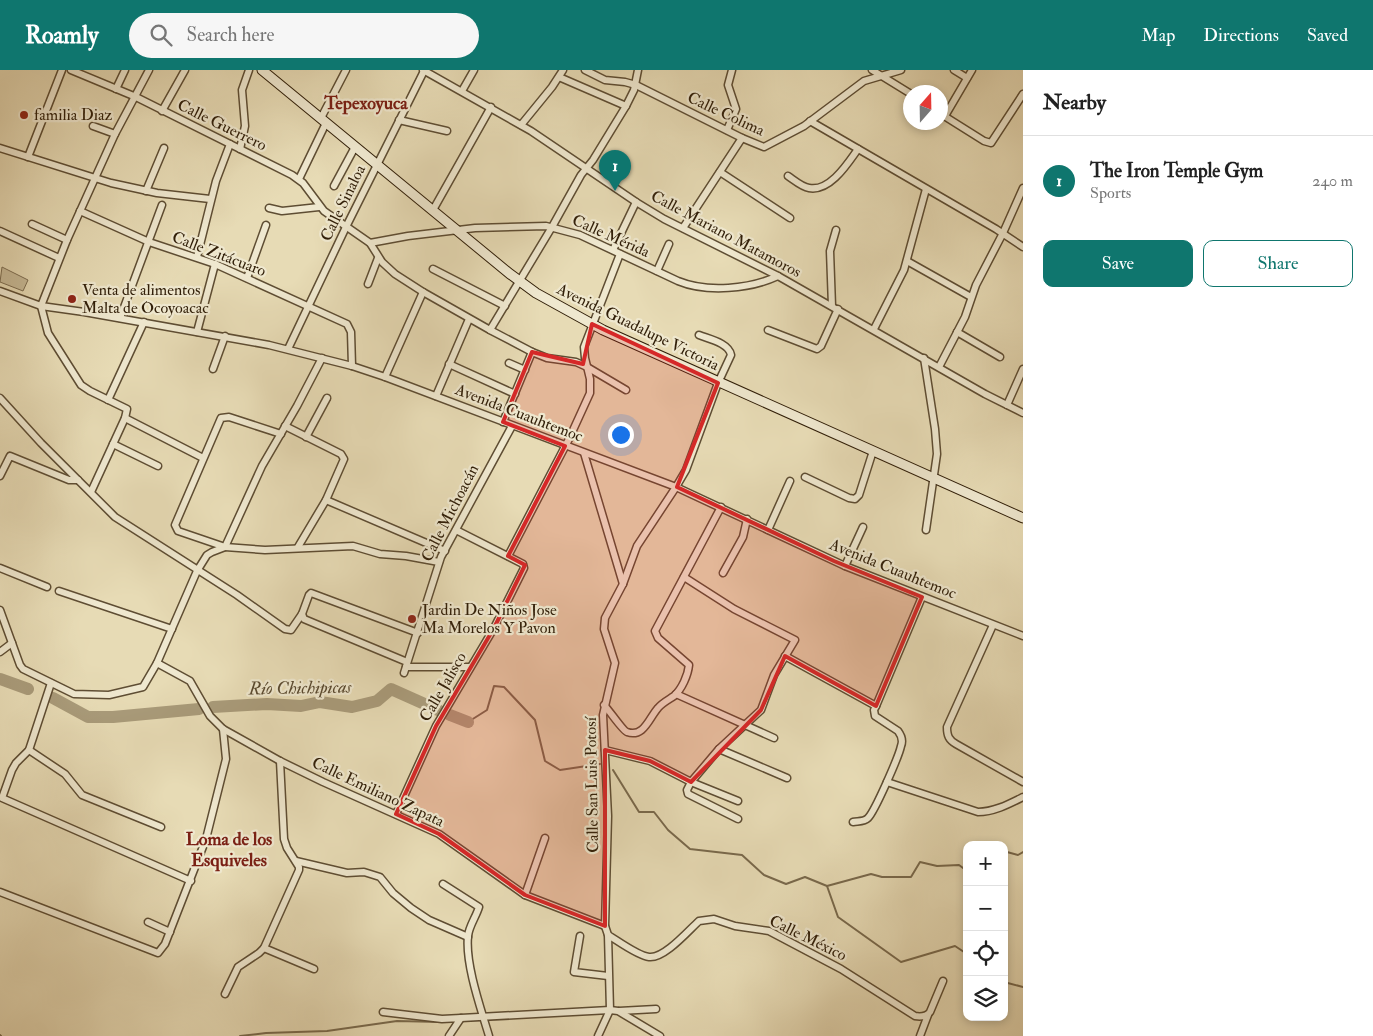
<!DOCTYPE html>
<meta charset="utf-8">
<style>
:root{--surface:#fff;--page:#f6f6f6;--text:#222;--muted:#767676;--line:#e0e0e0;--accent:#0f766e}
body{margin:0;font-family:"IM FELL Double Pica",serif;background:var(--page);color:var(--text)}
.controls{position:absolute;right:15px;bottom:15px;display:grid;overflow:hidden;border-radius:10px;box-shadow:0 2px 8px #0003}
.controls button{width:45px;height:45px;display:grid;place-items:center;padding:0;border:0;border-bottom:1px solid var(--line);background:var(--surface);color:var(--text);font:25px sans-serif}
.compass{position:absolute;left:903px;top:15px;width:45px;height:45px;border-radius:50%;background:var(--surface);box-shadow:0 2px 8px #0003;rotate:20deg}
.you{position:absolute;left:620px;top:364px;width:18px;height:18px;margin:-12px;border:4px solid #fff;border-radius:50%;background:#1a73e8;box-shadow:0 0 0 8px #1a73e833}
.badge{display:grid;place-items:center;width:32px;height:32px;border-radius:50%;background:var(--accent);color:#fff;font-size:16px;font-weight:700}
.pin{position:absolute;translate:-50% -41px;filter:drop-shadow(0 1px 2px #0008)}
.pin::after{content:'';position:absolute;top:26px;width:18px;height:15px;background:inherit;clip-path:polygon(0 0,100% 0,50% 100%)}
.list{margin:0;padding:0;list-style:none}
h2{display:flex;justify-content:space-between;align-items:center;height:65px;margin:0;padding:0 20px;font-size:21px}
h2 small{font-size:16px;font-weight:400;color:var(--muted)}
.list li{display:grid;grid-template-columns:32px 1fr auto;gap:15px;align-items:center;box-sizing:border-box;height:90px;padding:0 20px;border-top:1px solid var(--line)}
.list b{display:block;font-size:19px;white-space:nowrap}
.list p{margin:0;font-size:16px;white-space:nowrap;color:var(--muted)}
.list em{font-size:16px;font-style:normal;color:var(--muted)}
.actions{display:flex;gap:10px;padding:15px 20px}
.actions a{flex:1;padding:11px 0;border:1px solid var(--accent);border-radius:10px;text-align:center;font-size:18px;color:var(--accent)}
.actions .main{background:var(--accent);color:#fff}
.icon{flex:none;width:28px;height:28px;fill:none;stroke:currentColor;stroke-width:2;stroke-linecap:round;stroke-linejoin:round}
.map{position:relative;flex:none;width:1023px;height:966px;overflow:hidden}
header{display:flex;align-items:center;gap:30px;box-sizing:border-box;height:70px;padding:0 25px;background:var(--accent);color:#fff}
header strong{font-size:24px}
nav{display:flex;gap:28px;margin-inline-start:auto;font-size:18px}
.search{width:350px;height:45px;background:var(--page);display:flex;align-items:center;gap:12px;box-sizing:border-box;padding:0 18px;border-radius:28px;color:var(--muted);font-size:19px}
main{display:flex}
aside{flex:1;background:var(--surface)}
.map>svg:first-child{display:block}
.green{fill:#c8bb98;stroke:#7c6c50}
.lines{fill:none;stroke-linecap:round;stroke-linejoin:round}
.stream{stroke:#79694c;stroke-width:2}
.river{stroke:#a99b7a;stroke-width:12}
.minor-casing{stroke:#5e4d33;stroke-width:9}
.secondary-casing{stroke:#301e08;stroke-width:11}
.minor{stroke:#efe8cf;stroke-width:6}
.secondary{stroke:#efe8cf;stroke-width:9}
.marked{fill:#d62828;fill-opacity:0.2;stroke:#d62828;stroke-width:4;stroke-linejoin:round}
.poi-dot{fill:#8f2418;stroke:#efe8cf;stroke-width:2}
.labels{text-anchor:middle;dominant-baseline:central;stroke-width:4.5;stroke-linejoin:round;paint-order:stroke}
.street-label{font-size:16px;fill:#301e08;stroke:#efe8cf}
.poi-label{font-size:16px;fill:#301e08;stroke:#efe8cf;text-anchor:start}
.neighbourhood-label{font-size:18px;font-weight:bold;fill:#7a1f14;stroke:#efe8cf}
.water-label{font-size:18px;font-style:italic;fill:#5a4a30;stroke:#efe8cf}
</style>
<header>
<strong>Roamly</strong>
<div class="search"><svg class="icon" aria-label="search" viewBox="0 0 24 24"><circle cx="10" cy="10" r="6"/><path d="M15 15l6 6"/></svg>Search here</div>
<nav><a>Map</a><a>Directions</a><a>Saved</a></nav>
</header>
<main>
<div class="map">
<svg width="1023" height="966" viewBox="0 0 1023 966">
<rect width="100%" height="100%" fill="#e7dbb5"/>
<filter id="stains"><feTurbulence type="fractalNoise" baseFrequency=".004" numOctaves="4"/><feColorMatrix values="0 0 0 0 .2 0 0 0 0 .09 0 0 0 0 .02 0 0 0 .5 -.17"/></filter>
<radialGradient id="worn" r=".72"><stop offset=".6" stop-color="#630" stop-opacity="0"/><stop offset="1" stop-color="#630" stop-opacity=".3"/></radialGradient>
<path class="green" d="M2,197L28,210L23,221L0,212Z"/>
<g class="lines">
<g class="stream">
<path d="M468,652L487,640L494,616L504,617L535,650L545,691L560,700L600,694"/>
<path d="M613,700L639,742H654L668,760L690,779L742,785L764,805L786,814L805,807L827,816L871,804L882,807H911L920,792L937,796L959,795L967,801"/>
<path d="M1004,786L1007,782L1018,785L1023,782"/>
<path d="M827,816L838,847L901,892L955,876L967,884"/>
<path d="M1004,912L1023,917"/>
<path d="M0,965L1,966"/>
<path d="M240,966L266,963L327,961L397,951L441,952"/>
</g>
<g class="river">
<path d="M0,609L28,619"/>
<path d="M53,628L88,647H113L199,639"/>
<path d="M213,637L267,634L301,636L320,632L352,637L377,631L391,619L438,640"/>
<path d="M450,645L468,652"/>
</g>
<defs>
<g id="minor">
<path d="M71,0L136,27L292,105L303,113L324,141L370,173L382,192L395,204L423,222L490,260L532,282L547,288L576,292L587,297L626,320"/>
<path d="M423,0L531,61L636,132L664,149L778,206L985,324L1023,343"/>
<path d="M585,0L605,10L625,12L636,15L742,68L764,77L804,56L864,11L901,0"/>
<path d="M872,0L911,24"/>
<path d="M954,0L967,8"/>
<path d="M559,7L626,36"/>
<path d="M116,19L125,0"/>
<path d="M462,21L474,0"/>
<path d="M162,41L185,0"/>
<path d="M941,44L984,71L991,73L1023,24"/>
<path d="M945,46L972,0"/>
<path d="M321,48L346,0"/>
<path d="M399,50L447,61"/>
<path d="M810,51L996,159L1023,177"/>
<path d="M521,55L552,17L563,0"/>
<path d="M93,56L115,64"/>
<path d="M727,60L736,39L728,15L732,0"/>
<path d="M0,78L111,113L157,123L210,129"/>
<path d="M240,79L245,56L242,20L249,0"/>
<path d="M28,87L62,0"/>
<path d="M720,102L790,148"/>
<path d="M788,106C794,110 802,117 809,118C830,122 848,93 858,79"/>
<path d="M299,109L326,53"/>
<path d="M334,116L355,77"/>
<path d="M146,121L164,78"/>
<path d="M269,138L282,141L319,137"/>
<path d="M433,140L491,37"/>
<path d="M80,141L149,172L215,194L347,254L351,262L352,296"/>
<path d="M32,154L67,170"/>
<path d="M683,158L742,68"/>
<path d="M0,161L59,188"/>
<path d="M370,173L408,166L475,158L546,156L580,165L678,211C707,223 750,219 778,206"/>
<path d="M613,180L636,132"/>
<path d="M197,187L216,111L230,74"/>
<path d="M907,191L971,227"/>
<path d="M433,199L505,236"/>
<path d="M657,201L669,174"/>
<path d="M247,208L266,155"/>
<path d="M368,214L378,188"/>
<path d="M0,221L41,236L84,242L269,275L352,296L385,307L676,417L845,496L1023,566"/>
<path d="M832,236L830,181L836,160"/>
<path d="M120,248L162,135"/>
<path d="M874,259L904,200L926,119"/>
<path d="M490,260L552,157L581,105L593,90L626,36L634,20L638,0"/>
<path d="M768,260L817,279L821,276L838,239"/>
<path d="M197,262L215,194"/>
<path d="M957,262L1000,287"/>
<path d="M288,279L346,157L424,1"/>
<path d="M924,288L935,359L937,384L926,460"/>
<path d="M509,293L525,300"/>
<path d="M449,294L515,324"/>
<path d="M939,297L965,247L976,215L1003,163L1023,118"/>
<path d="M213,299L225,266"/>
<path d="M385,307L423,222"/>
<path d="M436,326L469,249"/>
<path d="M0,328L41,373L115,447L237,525L285,559L291,560L302,544L309,525L311,523L418,563"/>
<path d="M108,330L144,252"/>
<path d="M1007,335L1023,299"/>
<path d="M125,348L203,388"/>
<path d="M503,352L532,282"/>
<path d="M285,356L341,384L344,389L326,430L298,477"/>
<path d="M281,364L229,347L221,348L175,455L178,461L225,477L265,480L353,476L380,484L406,486L439,492"/>
<path d="M306,367L327,328"/>
<path d="M113,374L158,396"/>
<path d="M584,383L623,514"/>
<path d="M0,406L10,386L69,410H78"/>
<path d="M805,407L849,428L855,429L859,425L873,381"/>
<path d="M91,422L125,348L127,339L90,321L81,315L48,263L41,236L67,170L115,64L149,0"/>
<path d="M326,430L445,481"/>
<path d="M768,460L790,411"/>
<path d="M508,486L569,369L590,323V309L585,288L584,277L620,184"/>
<path d="M845,496L863,457"/>
<path d="M0,498L47,517"/>
<path d="M723,503L743,467L747,449"/>
<path d="M684,507L734,539L795,570L774,605L761,640L719,679L691,712L687,720L688,724L738,749"/>
<path d="M59,521L172,559"/>
<path d="M0,540L20,595L23,599L74,624L109,625L143,617L157,593L197,501L207,485L212,482L225,477L262,396L297,336L322,288"/>
<path d="M302,544L304,549L407,592"/>
<path d="M993,555L947,657C947,666 949,670 956,674L1023,712"/>
<path d="M0,582L12,573"/>
<path d="M785,586L876,636L874,640L875,646L898,661C901,665 903,671 901,676C899,686 875,741 868,748C864,752 858,751 853,752"/>
<path d="M157,593L190,611L210,646L223,659L280,691L323,712L439,764L525,825L605,856"/>
<path d="M406,597H470"/>
<path d="M404,603L441,487L512,356"/>
<path d="M51,613L29,680L16,693L12,700L2,728L191,811"/>
<path d="M676,624L774,668"/>
<path d="M604,635C609,640 623,661 627,662C644,668 649,648 658,638C662,633 668,630 674,626C682,619 688,605 689,595L658,568L655,561L721,437"/>
<path d="M876,636L922,527"/>
<path d="M719,679L787,708"/>
<path d="M29,680L65,704L82,725L161,757"/>
<path d="M605,680L650,691L691,712L738,731"/>
<path d="M887,712L978,742C994,742 1009,734 1023,727"/>
<path d="M396,744L436,656L494,558L524,498L523,494L456,460"/>
<path d="M296,791L347,803L364,802L380,807L393,823L411,838L429,850L468,867"/>
<path d="M443,814L479,837C476,847 469,856 468,866C465,894 481,939 489,966"/>
<path d="M0,822L158,883L165,874L206,769L226,689L223,659"/>
<path d="M525,825L545,768"/>
<path d="M148,852L170,862"/>
<path d="M608,865C618,871 638,886 649,887C664,889 688,861 699,851L714,849L735,856L769,861L841,899L915,946C921,947 926,947 930,942L943,911"/>
<path d="M580,866L574,902L608,906"/>
<path d="M264,878L314,899"/>
<path d="M225,924L238,897L259,883L264,878L299,800V797L287,778L284,769L280,691"/>
<path d="M619,941L656,939"/>
<path d="M383,942L442,949L461,948L449,966"/>
<path d="M461,948L610,940L618,941L660,966"/>
<path d="M598,966L610,940L608,865L605,856L608,746L603,645L615,593L604,559L605,548L623,514L637,476L676,417L686,400L718,313L731,285C729,273 709,269 699,265"/>
<path d="M920,966L928,945"/>
</g>
<path id="secondary" d="M262,0L510,204L536,223L603,260L1023,448"/>
</defs>
<use href="#minor" class="minor-casing"/>
<use href="#secondary" class="secondary-casing"/>
<use href="#minor" class="minor"/>
<use href="#secondary" class="secondary"/>
</g>
<path class="marked" d="M592,254L718,313L677,417L834,491L922,527L876,636L785,586L761,640L691,712L650,691L605,680V856L525,825L439,764L396,744L436,656L494,558L525,495L508,486L565,376L503,352L532,282L583,294Z"/>
<g class="poi-dot">
<circle cx="24" cy="45" r="5"/>
<circle cx="72" cy="229" r="5"/>
<circle cx="412" cy="549" r="5"/>
</g>
<g class="labels">
<g class="street-label">
<text transform="translate(726 44) rotate(25)">Calle Colima</text>
<text transform="translate(222 55) rotate(26)">Calle Guerrero</text>
<text transform="translate(343 133) rotate(-64)">Calle Sinaloa</text>
<text transform="translate(726 164) rotate(28)">Calle Mariano Matamoros</text>
<text transform="translate(611 166) rotate(24)">Calle Mérida</text>
<text transform="translate(219 184) rotate(21)">Calle Zitácuaro</text>
<text transform="translate(638 257) rotate(26)">Avenida Guadalupe Victoria</text>
<text transform="translate(519 343) rotate(21)">Avenida Cuauhtemoc</text>
<text transform="translate(450 443) rotate(-63)">Calle Michoacán</text>
<text transform="translate(893 499) rotate(22)">Avenida Cuauhtemoc</text>
<text transform="translate(443 617) rotate(-60)">Calle Jalisco</text>
<text transform="translate(592 715) rotate(-91)">Calle San Luis Potosí</text>
<text transform="translate(378 722) rotate(25)">Calle Emiliano Zapata</text>
<text transform="translate(808 868) rotate(26)">Calle México</text>
</g>
<g class="poi-label">
<text x="34" y="45">familia Diaz</text>
<text x="82" y="220">Venta de alimentos<tspan x="82" dy="18">Malta de Ocoyoacac</tspan></text>
<text x="422" y="540">Jardin De Niños Jose<tspan x="422" dy="18">Ma Morelos Y Pavon</tspan></text>
</g>
<g class="neighbourhood-label">
<text x="366" y="33">Tepexoyuca</text>
<text x="229" y="769">Loma de los<tspan x="229" dy="21">Esquiveles</tspan></text>
</g>
<g class="water-label">
<text transform="translate(300 618) rotate(-1)">Río Chichipicas</text>
</g>
</g>
<rect width="100%" height="100%" filter="url(#stains)"/>
<rect width="100%" height="100%" fill="url(#worn)"/>
</svg>
<div class="controls">
<button>+</button>
<button>−</button>
<button><svg class="icon" aria-label="locate" viewBox="0 0 24 24"><circle cx="12" cy="12" r="6"/><path d="M12 2v4M12 18v4M2 12h4M18 12h4"/></svg></button>
<button><svg class="icon" aria-label="layers" viewBox="0 0 24 24"><path d="M12 4l9 5-9 5-9-5zM3 14l9 5 9-5"/></svg></button>
</div>
<svg class="compass" viewBox="-18 -18 36 36"><path d="M0-13l5 13h-10z" fill="#e53935"/><path d="M0 13l5-13h-10z" fill="#767676"/></svg>
<div class="you"></div>
<div class="pin badge" style="left:615px;top:121px">1</div>
</div>
<aside>
<h2>Nearby<small></small></h2>
<ul class="list">
<li><span class="badge">1</span><div><b>The Iron Temple Gym</b><p>Sports</p></div><em>240 m</em></li>
</ul>
<div class="actions"><a class="main">Save</a><a>Share</a></div>
</aside>
</main>
